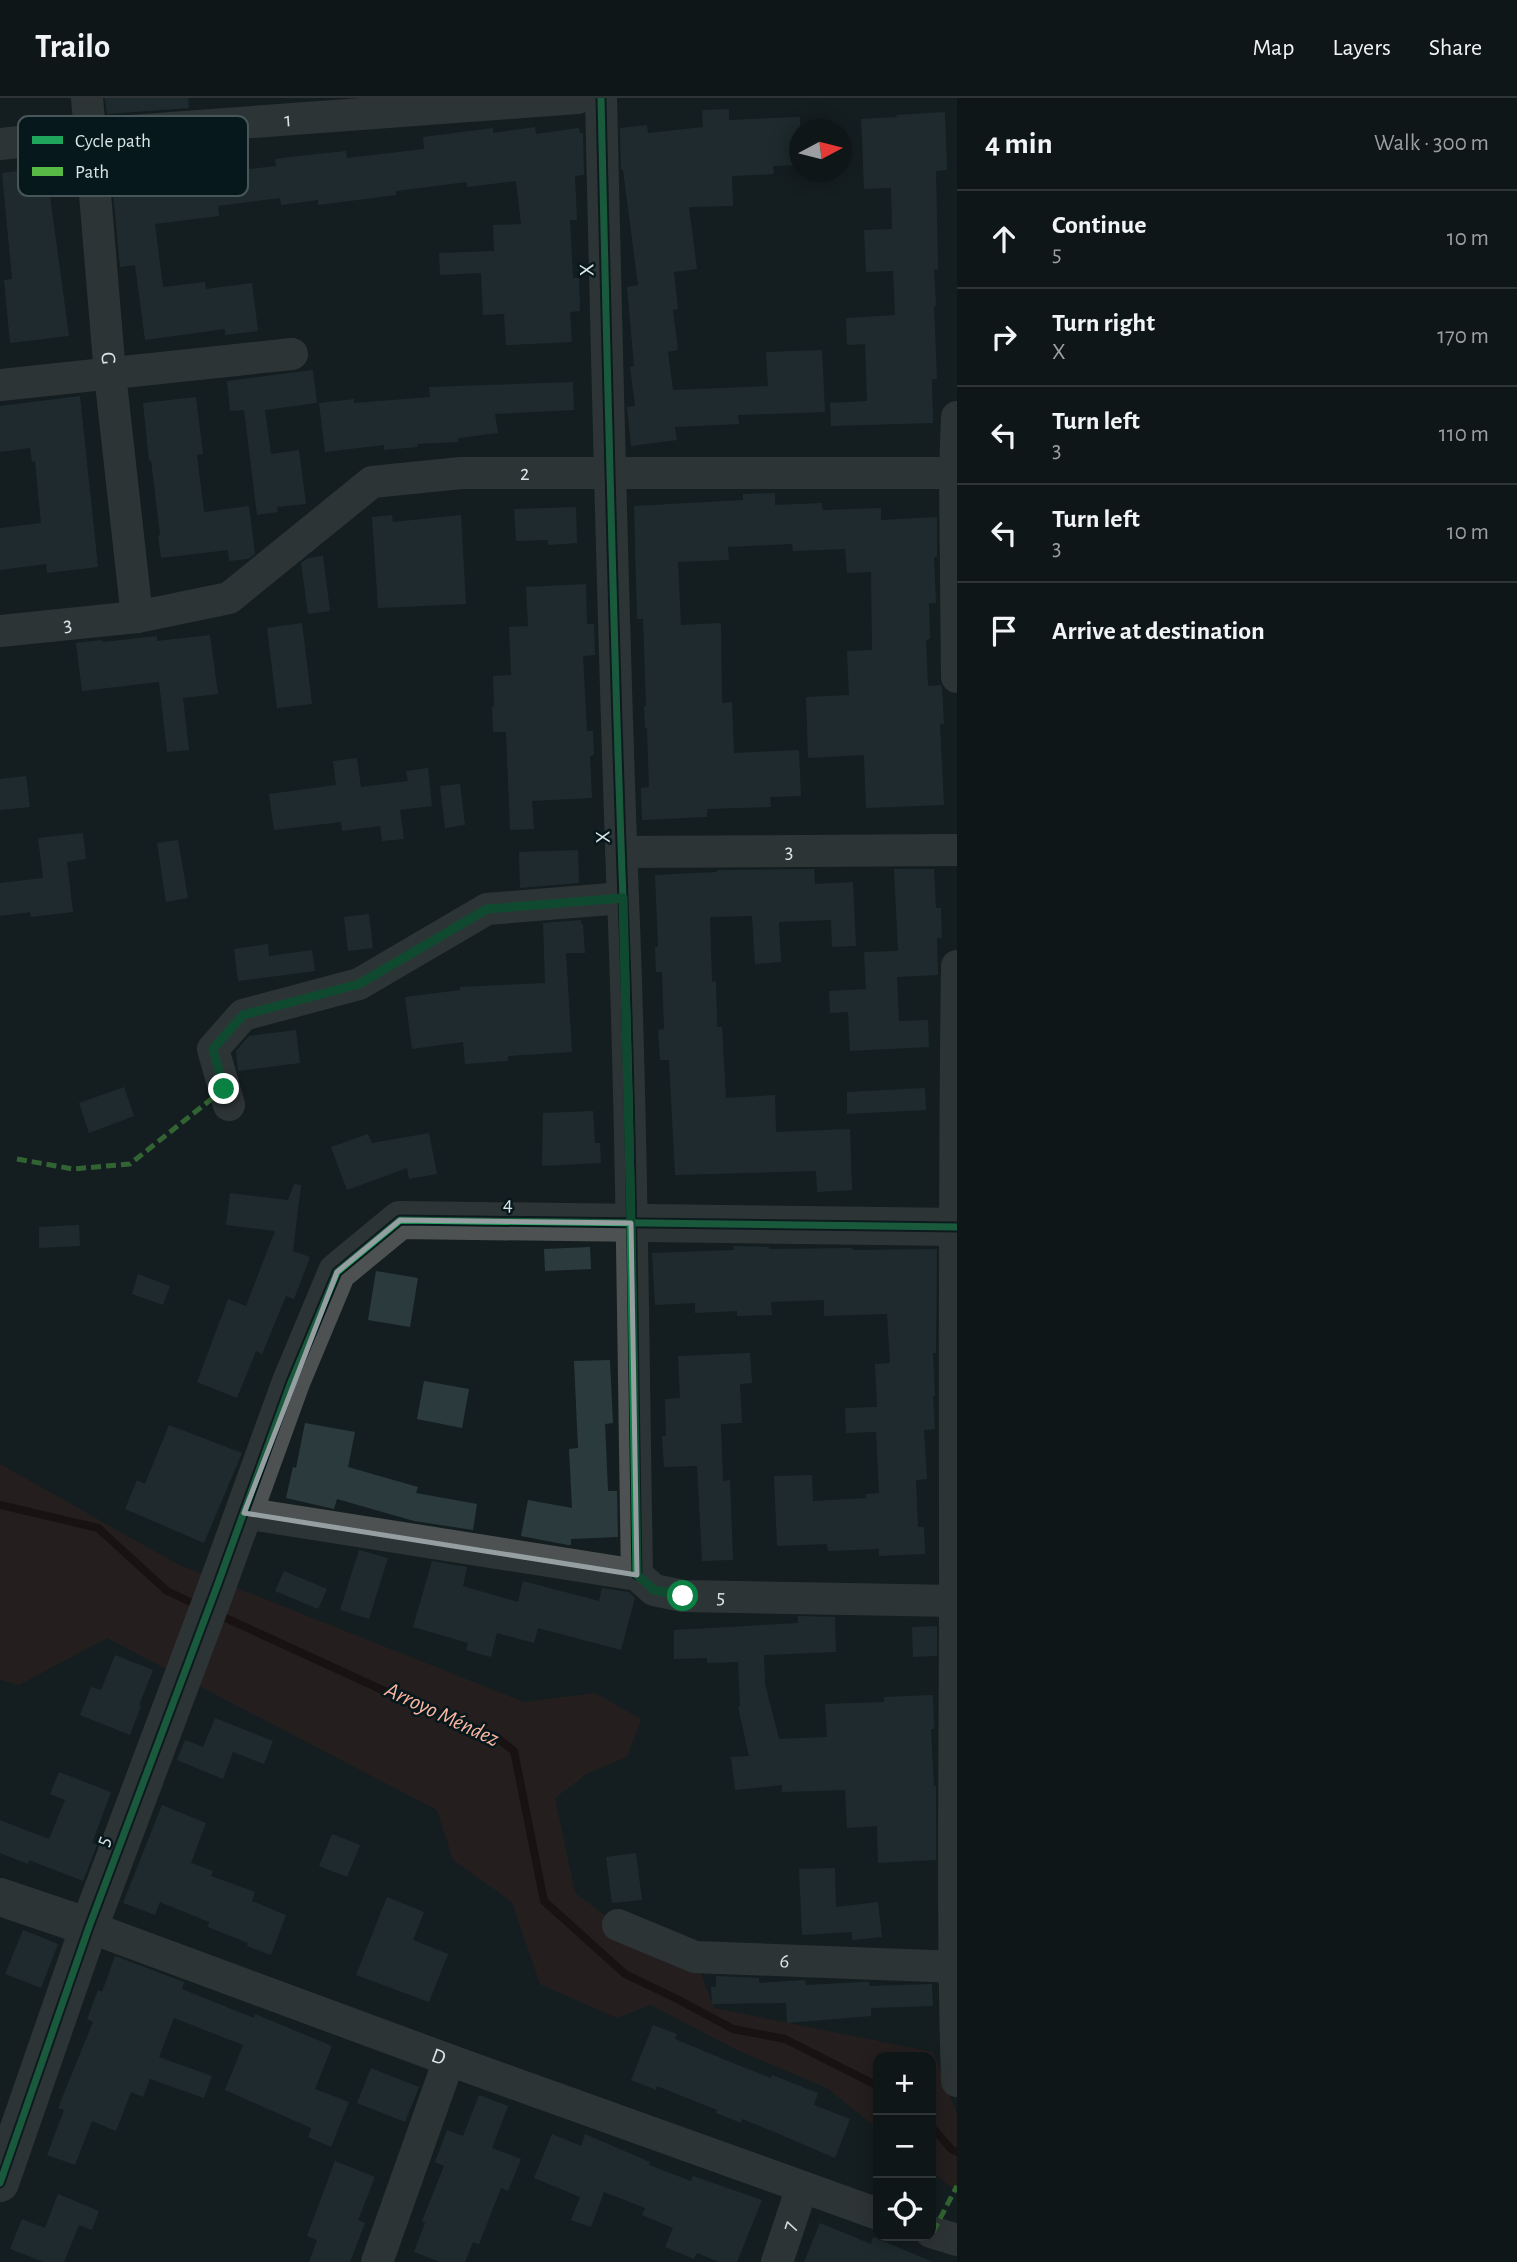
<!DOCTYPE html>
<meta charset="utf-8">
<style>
:root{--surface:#0f1618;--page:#181f21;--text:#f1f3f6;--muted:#9b9fa2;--line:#2f3537}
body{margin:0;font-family:"Alegreya Sans",sans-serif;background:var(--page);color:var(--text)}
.controls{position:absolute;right:21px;bottom:21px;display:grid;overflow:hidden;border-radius:14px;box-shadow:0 4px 18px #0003}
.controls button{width:63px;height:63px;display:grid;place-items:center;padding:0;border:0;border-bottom:2px solid var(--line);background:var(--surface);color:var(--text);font:35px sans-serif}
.compass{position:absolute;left:789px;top:21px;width:63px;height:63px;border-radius:50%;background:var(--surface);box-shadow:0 4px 18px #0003;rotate:83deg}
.stop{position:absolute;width:21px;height:21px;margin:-16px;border:5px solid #0b8043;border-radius:50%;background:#fff}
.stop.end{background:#0b8043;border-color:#fff;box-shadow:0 2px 7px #0008}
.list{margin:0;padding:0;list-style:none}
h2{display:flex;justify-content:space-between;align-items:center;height:91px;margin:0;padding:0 28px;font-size:30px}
h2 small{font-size:23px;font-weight:400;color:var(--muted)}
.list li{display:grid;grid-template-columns:46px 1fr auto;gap:21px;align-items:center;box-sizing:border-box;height:98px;padding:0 28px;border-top:2px solid var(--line)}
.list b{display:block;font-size:26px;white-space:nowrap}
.list p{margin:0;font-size:23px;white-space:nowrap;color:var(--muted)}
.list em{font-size:23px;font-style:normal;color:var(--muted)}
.icon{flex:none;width:38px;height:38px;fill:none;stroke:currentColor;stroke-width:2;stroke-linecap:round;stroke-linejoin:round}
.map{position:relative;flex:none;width:957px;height:2164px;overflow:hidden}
header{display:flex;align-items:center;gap:42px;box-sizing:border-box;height:98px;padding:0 35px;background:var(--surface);border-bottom:2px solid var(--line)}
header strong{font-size:33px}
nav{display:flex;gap:38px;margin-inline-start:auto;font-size:24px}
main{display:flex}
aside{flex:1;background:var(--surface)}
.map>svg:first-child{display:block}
.green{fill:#39211b}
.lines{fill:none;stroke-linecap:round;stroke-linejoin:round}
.stream{stroke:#1e0503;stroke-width:8}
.building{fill:#2b3b3d}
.minor{stroke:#4d5151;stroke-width:32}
.tertiary{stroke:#4d5151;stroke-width:38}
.quiet{stroke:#58b947;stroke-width:5;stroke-dasharray:10 5;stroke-linecap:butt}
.cycleway-casing{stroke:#06181c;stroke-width:11}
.cycleway{stroke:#20a55d;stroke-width:7}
.route{stroke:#0b8043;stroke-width:9}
.marked{fill:none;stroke:#959fa1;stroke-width:5;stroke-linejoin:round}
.labels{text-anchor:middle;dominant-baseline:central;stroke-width:5;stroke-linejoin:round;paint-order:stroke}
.street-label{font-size:21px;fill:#dae5e7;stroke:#06181c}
.water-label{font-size:23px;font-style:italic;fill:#fcb5a0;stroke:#06181c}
.key{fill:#06181c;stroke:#465659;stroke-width:2}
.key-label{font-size:19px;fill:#dae5e7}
</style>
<header>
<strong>Trailo</strong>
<nav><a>Map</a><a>Layers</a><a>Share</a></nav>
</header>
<main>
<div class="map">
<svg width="957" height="2164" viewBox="0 0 957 2164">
<rect width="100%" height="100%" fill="#141e20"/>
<path class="green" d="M0,1366L179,1467L524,1604L595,1595L641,1621L627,1659L588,1675L555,1700L575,1795L618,1827L697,1865L714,1910L933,1954L957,2016V2094L931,2073V1959H878V2031L827,1990L737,1952L651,1907L617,1920L540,1886L512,1804L453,1762L437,1712L107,1540L19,1587L0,1582Z"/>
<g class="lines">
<g class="stream">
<path d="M0,1407L98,1430L167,1493L199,1508"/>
<path d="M217,1516L389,1595L496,1639L514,1653L544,1803L625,1876L677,1901L733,1931L785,1941L878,1988"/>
<path d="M931,2028L951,2051L957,2054"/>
</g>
</g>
<g class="building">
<path d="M105,0H188L189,10L107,16Z"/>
<path d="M729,11V22L800,19V67L773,68L774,76L732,78L733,108L689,109L697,171L674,174L678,211L673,212L678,252L668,254L673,292L768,288L766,254L822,252L825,314L738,317L739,326L675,329L677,342L631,348L627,309L635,308L630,269L634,268L627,189L638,187L623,72H621L620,30L647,27L648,35L703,29L702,12Z"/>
<path d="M945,14L947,72L936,73L938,171L934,172L936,208H934L937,281H932L933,325L831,328L830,305L867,303L865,246L847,247L846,220L895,217L893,173L866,174L864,132L892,131L891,90L864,91L861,21L897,19L896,17Z"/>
<path d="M535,29L536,36L579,30L580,35H583L584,77L575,78L577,122H570L573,180H579L580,213L570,214L572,244L506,247L504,216L483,217L481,175L440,177L439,155L494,153L493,127L521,126L516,83L467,89V84L396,93V97L318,107V102L281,107L280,100L218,108L219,118L155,126L163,189L205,184L206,191L252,185L258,233L225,237V231L145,242L135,167L120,169L111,71L125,70L126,79L163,75V78L214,72V75L276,68L275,61L298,58L346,53L347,60L424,51L423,39L493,30V35Z"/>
<path d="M46,69L69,238L10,245L4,182L12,181L2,75Z"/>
<path d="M313,272L317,305L265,312L271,356L299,352L306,406L277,409L278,414L257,417L244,312L230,313L227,283Z"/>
<path d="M573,284L574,312L495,316L498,335L458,340V344L417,346L418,349L384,352V347L325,354L319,305L354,301V305L430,299L429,289Z"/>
<path d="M80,298L98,469L47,475L46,466L0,472V430L41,425L35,363L32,364L30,350L0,354V308Z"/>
<path d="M196,299L203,356L197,357L204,414L249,408L255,456L248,461L229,463L228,452L161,460L158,438L160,437L151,362L149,363L143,305Z"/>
<path d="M775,395V407L822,405L823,412L881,410V422L937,419V459H934L936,505H929L930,541L926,542L928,588L941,587L942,589L944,626H940L944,707L866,710L864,657L808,660L806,599L849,597L847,553L872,552L871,474L847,475L845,451L793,453L792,446L728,449L729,462L678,464L681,527L721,525L722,605L732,604L734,655L799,652L801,698L770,699L771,709L707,711V719L642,722L641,690L649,689L647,630H645L644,608H646L643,521H637L634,408L743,402V396Z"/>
<path d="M576,409L577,445L548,447V442L516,443L514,411Z"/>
<path d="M392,417L393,424L461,417L466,506L378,510L372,419Z"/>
<path d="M323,458L330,513L308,516L301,465L308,460Z"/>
<path d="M586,486L587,526H594L595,557L583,558L587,633H593L594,657L590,658L592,700L532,703L534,731L510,732L506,634H493L492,609H494L493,578L511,577L509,529L528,528L526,489Z"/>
<path d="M302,525L312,606L277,610L267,530Z"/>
<path d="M210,537L218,596L183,600L189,652L167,654L159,584L82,593L76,545L102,542L103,544L157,538V543Z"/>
<path d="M357,660L361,689L408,683L406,673L428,670L432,708L400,712L404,741L382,743L380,728L342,733L341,724L274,732L269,696L336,687L333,663Z"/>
<path d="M26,678L30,709L0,712V681Z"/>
<path d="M460,686L465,727L445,730L440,688Z"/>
<path d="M83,735L86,761L67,764L73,814L31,819L30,814L0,818V785L43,780L38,740Z"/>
<path d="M178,742L188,800L166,804L157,745Z"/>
<path d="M578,752L579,785L520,790L519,754Z"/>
<path d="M814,771L815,786L853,784L856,848L832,849L831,822L779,824L781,864L755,866L752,818L710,819L712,884L716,883L717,929H722L726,1000L775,997L776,1034L850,1031L852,1092L817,1094L816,1073L675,1077L669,962H660L658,932L664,931L662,874H656L655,849H658L655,777L717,774V772Z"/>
<path d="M894,771H934L936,810H941L942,840H937L938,877L897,879L899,923L928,922L929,949L850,953L848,914L830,915L829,893L866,891L864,854L898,853Z"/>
<path d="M369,816L373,850L348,853L344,819Z"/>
<path d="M581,822V826H583L585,855H566L572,954L508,958V963L465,966L463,944L412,951L405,899L460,892V889L545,885L543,825Z"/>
<path d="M268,846L269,858L312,852L315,873L238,883L234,851Z"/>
<path d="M296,932L300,965L238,973L236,953L249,938Z"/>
<path d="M124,989L134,1018L89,1035L79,1005Z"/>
<path d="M925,990L926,1012L847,1016V994Z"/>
<path d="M593,1013L595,1045H600L601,1065L542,1068L543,1015Z"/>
<path d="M429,1035L437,1076L409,1081L407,1070L347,1092L331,1049L368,1036L372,1045Z"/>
<path d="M294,1086L301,1087L293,1153L310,1159L294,1201L286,1198L262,1256L256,1253L237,1300L197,1284L228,1201L246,1208L275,1133L226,1127L230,1095L288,1102Z"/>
<path d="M79,1127L80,1148L39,1150V1129Z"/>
<path d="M734,1148L769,1149V1151L852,1150L853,1152L937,1151L936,1255H933L935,1298H933L935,1331L924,1332L927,1381L916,1382L918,1429H924L925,1456L879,1458V1451L828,1453L827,1446L777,1448L774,1378L812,1377L813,1403L866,1400V1396L879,1395L876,1334L846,1335L845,1310L877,1309L875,1266L890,1265L887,1216L824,1218V1202L771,1204L772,1217L737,1218V1213L695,1215V1205L655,1207L652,1155L734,1152Z"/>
<path d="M590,1149L591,1171L545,1173L544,1151Z"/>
<path d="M376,1173L418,1180L410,1229L368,1222Z"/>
<path d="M138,1176L170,1188L163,1207L132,1196Z"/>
<path d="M750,1255L752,1285L740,1286L742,1325L721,1326L723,1383L730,1382L733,1462L702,1463L697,1368L664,1369L662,1338H666L665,1301L680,1300L678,1258Z"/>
<path d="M610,1262L613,1325L605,1326L608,1393H617L618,1439L571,1441V1447H568L521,1438L528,1402L572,1410L569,1351L578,1350L574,1263Z"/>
<path d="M424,1283L469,1291L462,1330L417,1321Z"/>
<path d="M305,1325L355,1334L348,1369L418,1389L416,1395L477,1406L473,1432L414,1423L337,1401L334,1411L286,1400L293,1369L296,1370Z"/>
<path d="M169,1327L242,1355L204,1445L125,1411L137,1382L145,1386Z"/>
<path d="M359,1452L388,1460L369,1521L340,1512Z"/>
<path d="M432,1463L467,1469L463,1488L518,1504L523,1483L599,1503L602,1490L629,1494L635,1500L621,1552L538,1530L534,1545L497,1535L491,1559L466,1552L468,1545L413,1529Z"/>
<path d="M284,1473L327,1491L318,1511L275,1493Z"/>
<path d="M798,1518L835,1519L836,1554L764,1557L765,1586L779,1641L827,1639L825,1606L884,1604V1599L933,1597L934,1631H931L934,1688H936V1762L878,1765L877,1728L847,1730L845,1692L782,1694V1687L735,1692L731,1659L749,1658L738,1609L740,1608L738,1564L707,1565V1560L674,1561V1532L798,1525Z"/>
<path d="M937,1528V1558L913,1559L912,1529Z"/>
<path d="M115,1557L153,1572L139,1607L141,1608L130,1637L80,1617L91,1589L101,1592Z"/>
<path d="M215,1620L273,1643L264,1666L233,1654L223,1681L177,1662L185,1642L203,1649Z"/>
<path d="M59,1674L111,1694L92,1745L97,1747L83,1783L29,1762L28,1766L0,1755V1722L49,1741L65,1702L50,1696Z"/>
<path d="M162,1707L206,1725L191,1765L213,1773L211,1778L255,1794L252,1803L286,1817L271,1857L247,1848L248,1845L208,1829L209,1824L160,1804L155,1817L123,1805Z"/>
<path d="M332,1736L360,1747L347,1779L319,1768Z"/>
<path d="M636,1755L642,1802L612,1805L606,1759Z"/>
<path d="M835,1770L836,1809L878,1804L882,1839L852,1842V1834L802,1837L799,1771Z"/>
<path d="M387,1799L424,1814L413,1842L448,1856L429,1904L356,1877Z"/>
<path d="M23,1832L58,1846L41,1890L5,1876Z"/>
<path d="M115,1858L184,1884L182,1891L254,1920L255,1916L332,1948L315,1991L349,2004L331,2049L308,2039L311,2030L225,1992L243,1947L174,1920L159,1959L212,1978L204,2000L150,1981L143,1999L131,1994L116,2033L92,2023L75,2067L47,2057L64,2012L58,2010L93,1924L87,1921L98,1892L102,1894Z"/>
<path d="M716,1878L759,1880V1885L805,1882L806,1887L862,1884H869V1888L932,1886L933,1908L871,1910V1918L787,1925L786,1905L712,1906L711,1889H716Z"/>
<path d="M653,1927L677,1936L675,1941L728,1963L771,1980L772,1977L818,1995L814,2007L850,2021L835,2060L772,2033L742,2021L741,2025L716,2015L717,2012L657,1988L656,1992L631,1982Z"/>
<path d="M371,1970L419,1989L405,2024L357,2005Z"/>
<path d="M479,1997L508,2008L492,2050L521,2061L508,2093L501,2090L479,2146L473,2144L465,2164H440L414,2154L425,2125L422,2123L444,2068L435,2064L447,2032L463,2038Z"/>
<path d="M552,2036L581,2048L585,2036L650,2064L649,2067L691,2083L693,2078L762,2102L737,2164H719L697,2155L694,2161L665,2149L673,2130L642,2117L645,2110L604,2094L591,2129L571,2122L580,2099L534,2080Z"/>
<path d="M335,2063L375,2079L358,2122L365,2125L350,2164H309L317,2142L307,2138Z"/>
<path d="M58,2096L99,2113L92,2132L79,2127L64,2164H44L10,2151L22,2121L45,2130Z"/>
<path d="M820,2125L871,2146L873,2139L933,2164H804Z"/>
</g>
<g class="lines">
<g class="minor">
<path id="s1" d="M87,0L110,276L137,519"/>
<path d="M601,0C607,267 613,534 623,801C632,1026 633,1252 637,1477"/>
<path id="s2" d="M0,46L90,36L577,0"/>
<path d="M0,287L292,256"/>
<path d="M957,319L955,375L957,579"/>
<path id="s3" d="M0,533L137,519L229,500L372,384L461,375H957"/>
<path id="s4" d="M621,754L957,752"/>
<path d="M957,868C954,1079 955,1290 955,1501C955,1662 952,1822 957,1983"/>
<path d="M229,1007L213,951L243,917L359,886L487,811L623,800"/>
<path id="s5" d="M244,1415L637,1477L654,1492L683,1498L957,1503"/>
<path id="s6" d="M618,1827L695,1859L957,1869"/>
<path id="s7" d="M89,1829L449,1962L878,2116"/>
<path d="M931,2134L957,2142"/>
<path d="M377,2164L449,1962"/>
<path id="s8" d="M777,2164L802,2089"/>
</g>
<g class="tertiary">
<path d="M0,1799L89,1829"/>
<path d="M0,2085L89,1829L216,1491L291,1284L337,1174L400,1122L957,1129"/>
</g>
<g class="quiet">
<path d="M17,1061L73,1071L130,1066L224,991"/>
<path d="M933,2134L957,2088"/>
</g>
<defs>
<g id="cycleway">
<path d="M601,0C607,267 613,534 623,801C632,1026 633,1252 637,1477"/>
<path d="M0,2085L89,1829L216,1491L291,1284L337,1174L400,1122L957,1129"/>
</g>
</defs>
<use href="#cycleway" class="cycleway-casing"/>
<use href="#cycleway" class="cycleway"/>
</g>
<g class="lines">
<path class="route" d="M224,991L213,951L243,917L359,886L487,811L623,800L631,1125L637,1477L654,1492L683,1498"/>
</g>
<path d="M0 0H957V2164H0ZM400,1122L631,1125L637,1477L244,1415L337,1174Z" fill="#141e20" fill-opacity=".55" fill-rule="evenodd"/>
<path class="marked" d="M400,1122L631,1125L637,1477L244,1415L337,1174Z"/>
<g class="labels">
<g class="street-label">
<text stroke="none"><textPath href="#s2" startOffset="289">1</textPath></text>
<text transform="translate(587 172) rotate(-91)">X</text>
<text stroke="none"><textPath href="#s1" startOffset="261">G</textPath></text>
<text stroke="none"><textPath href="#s3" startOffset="569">2</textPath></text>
<text stroke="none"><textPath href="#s3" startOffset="68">3</textPath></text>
<text transform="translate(603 739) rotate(-92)">X</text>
<text stroke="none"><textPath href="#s4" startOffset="168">3</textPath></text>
<text transform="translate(508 1106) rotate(1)">4</text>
<text stroke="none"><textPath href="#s5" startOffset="488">5</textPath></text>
<text transform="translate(103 1743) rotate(-69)">5</text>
<text stroke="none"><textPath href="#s6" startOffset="173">6</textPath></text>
<text stroke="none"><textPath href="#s7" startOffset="373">D</textPath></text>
<text stroke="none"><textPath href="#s8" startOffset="38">7</textPath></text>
</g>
<g class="water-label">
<text transform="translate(442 1617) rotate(25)">Arroyo Méndez</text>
</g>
</g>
<rect x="18" y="18" width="230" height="80" rx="10" class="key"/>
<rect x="32" y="38" width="31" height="8" fill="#20a55d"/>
<rect x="32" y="69" width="31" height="9" fill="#58b947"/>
<g class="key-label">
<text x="75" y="49">Cycle path</text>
<text x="75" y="80">Path</text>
</g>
</svg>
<div class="controls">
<button>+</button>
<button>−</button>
<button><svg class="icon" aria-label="locate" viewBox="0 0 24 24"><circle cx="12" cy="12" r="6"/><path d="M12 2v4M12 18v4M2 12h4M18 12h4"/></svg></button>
</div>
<svg class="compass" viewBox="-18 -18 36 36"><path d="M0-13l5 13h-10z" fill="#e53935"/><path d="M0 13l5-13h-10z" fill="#9b9fa2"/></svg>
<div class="stop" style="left:683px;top:1498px"></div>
<div class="stop end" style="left:224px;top:991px"></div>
</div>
<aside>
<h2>4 min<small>Walk · 300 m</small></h2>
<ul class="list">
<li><svg class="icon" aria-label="ahead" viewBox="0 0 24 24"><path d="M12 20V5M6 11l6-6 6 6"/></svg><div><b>Continue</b><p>5</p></div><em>10 m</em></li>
<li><svg class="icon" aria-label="right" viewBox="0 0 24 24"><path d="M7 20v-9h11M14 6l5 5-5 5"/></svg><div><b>Turn right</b><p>X</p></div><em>170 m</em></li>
<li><svg class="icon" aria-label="left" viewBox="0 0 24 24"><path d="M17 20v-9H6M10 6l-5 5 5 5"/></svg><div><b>Turn left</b><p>3</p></div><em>110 m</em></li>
<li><svg class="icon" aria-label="left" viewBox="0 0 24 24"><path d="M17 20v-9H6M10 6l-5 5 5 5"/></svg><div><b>Turn left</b><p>3</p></div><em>10 m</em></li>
<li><svg class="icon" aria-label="arrive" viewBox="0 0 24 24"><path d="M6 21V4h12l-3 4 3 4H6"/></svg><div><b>Arrive at destination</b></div></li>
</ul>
</aside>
</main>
